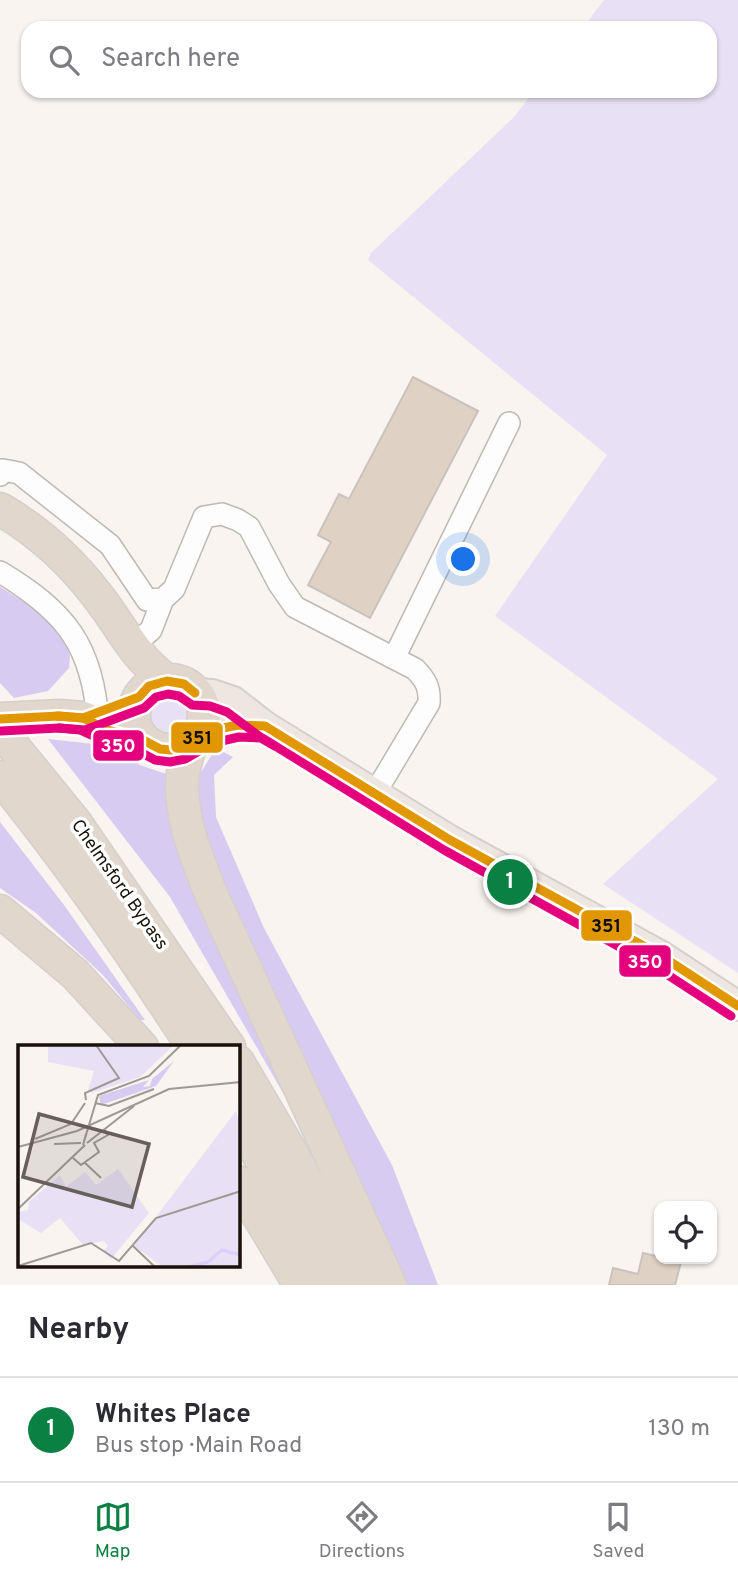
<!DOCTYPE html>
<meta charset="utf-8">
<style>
:root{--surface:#fff;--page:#f7f7f7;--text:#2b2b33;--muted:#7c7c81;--line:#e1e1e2;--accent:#0b8043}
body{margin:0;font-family:Overpass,sans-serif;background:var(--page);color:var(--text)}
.controls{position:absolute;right:21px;bottom:21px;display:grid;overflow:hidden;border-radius:14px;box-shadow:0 2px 5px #0004}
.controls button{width:63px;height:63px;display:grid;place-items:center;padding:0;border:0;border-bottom:2px solid var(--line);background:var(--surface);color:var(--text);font:35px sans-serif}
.you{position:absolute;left:464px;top:560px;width:24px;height:24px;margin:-18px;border:5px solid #fff;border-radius:50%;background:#1a73e8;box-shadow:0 0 0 10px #1a73e833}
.badge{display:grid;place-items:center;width:46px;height:46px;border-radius:50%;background:var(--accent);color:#fff;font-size:23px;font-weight:700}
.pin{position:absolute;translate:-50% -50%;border:4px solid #fff;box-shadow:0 2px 7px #0006}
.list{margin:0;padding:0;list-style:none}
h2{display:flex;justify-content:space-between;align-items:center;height:91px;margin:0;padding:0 28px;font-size:30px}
h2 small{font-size:23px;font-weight:400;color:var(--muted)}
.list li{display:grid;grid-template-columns:46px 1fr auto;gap:21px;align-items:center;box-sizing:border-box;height:105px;padding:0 28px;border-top:2px solid var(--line)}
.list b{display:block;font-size:26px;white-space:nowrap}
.list p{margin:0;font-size:23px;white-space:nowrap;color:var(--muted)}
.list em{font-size:23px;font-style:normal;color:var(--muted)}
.icon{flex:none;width:38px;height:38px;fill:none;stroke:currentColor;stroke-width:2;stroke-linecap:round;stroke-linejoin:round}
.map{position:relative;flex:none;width:738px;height:1285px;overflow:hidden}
.search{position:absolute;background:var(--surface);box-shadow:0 2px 5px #0004;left:21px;right:21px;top:21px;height:77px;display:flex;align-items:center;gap:18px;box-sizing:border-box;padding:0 24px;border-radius:21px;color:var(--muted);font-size:26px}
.sheet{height:196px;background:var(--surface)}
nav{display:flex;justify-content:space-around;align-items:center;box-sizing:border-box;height:98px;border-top:2px solid var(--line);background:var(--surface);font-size:19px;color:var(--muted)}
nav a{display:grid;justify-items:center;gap:4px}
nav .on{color:var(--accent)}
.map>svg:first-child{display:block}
.green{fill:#e8e1f5}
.forest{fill:#d8cbf1}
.building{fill:#e0d1c5;stroke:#cac3bd;stroke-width:2}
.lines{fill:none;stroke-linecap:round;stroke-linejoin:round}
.minor-casing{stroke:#bfb9b4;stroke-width:24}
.major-casing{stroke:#d3d0cd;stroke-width:32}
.highway-casing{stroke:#d3d0cd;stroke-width:35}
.minor{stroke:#fefdfd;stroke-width:21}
.major{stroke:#ede6e1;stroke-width:28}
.highway{stroke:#e2d7cd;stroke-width:32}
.bus-1-casing{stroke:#fff;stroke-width:14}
.bus-2-casing{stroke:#fff;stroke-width:14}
.bus-1{stroke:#e19701;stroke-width:9}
.bus-2{stroke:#e5007d;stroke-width:9}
.labels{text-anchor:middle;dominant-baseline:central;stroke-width:7;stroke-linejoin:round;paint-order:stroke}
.street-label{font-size:18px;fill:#19110a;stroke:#fff}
.inset-river{fill:none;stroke:#dcd0f7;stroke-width:3.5}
.inset-road{fill:none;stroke:#9f9994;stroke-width:2}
.view{fill:#67605a;fill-opacity:0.15;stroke:#67605a;stroke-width:3.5}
.inset-edge{fill:none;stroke:#19110a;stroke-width:3.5}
.line-badge{stroke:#fff;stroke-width:2.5}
.badge-label{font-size:19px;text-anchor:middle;font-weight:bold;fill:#fff}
.pale-badge-label{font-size:19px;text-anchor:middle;font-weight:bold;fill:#111}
</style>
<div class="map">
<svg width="738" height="1285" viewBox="0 0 738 1285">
<rect width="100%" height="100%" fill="#f9f4f0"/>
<g class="green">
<path d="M604,0H738V973L603,884L718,779L495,616L607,455L368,260L371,253L514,117L534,91H710V28H583Z"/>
<circle cx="169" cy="716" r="22"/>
</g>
<g class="forest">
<path d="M0,587L34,608L63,636L70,655L69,668L48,691L14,698L0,683Z"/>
<path d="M48,739L112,746L140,765L169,775L196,780L216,748L233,757L214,775L216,817L264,928L392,1165L438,1285H402L305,1131L170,897Z"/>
<path d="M0,822L64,905L145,1020H140L103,975L36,913L0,888Z"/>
</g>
<g class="building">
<path d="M413,377L478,411L370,618L308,585L331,542L318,535L339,494L349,499Z"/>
<path d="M643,1253L681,1262L675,1285H609L613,1268L638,1274Z"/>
</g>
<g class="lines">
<defs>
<g id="minor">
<path d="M0,475L3,470L19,473L110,545L147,600L163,599L174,589L204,517L222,514L238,520L249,527L279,584L295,607L415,669C426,680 430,688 429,703L375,793"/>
<path d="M0,572C65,611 94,646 98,725"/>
<path d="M131,647L151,630L163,599"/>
<path d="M394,658L509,423"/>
</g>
<g id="major">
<path d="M195,693L212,694L233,701L265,726L450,840L660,955L738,1006"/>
<path d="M195,738C218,726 239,725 265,726"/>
</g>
<g id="highway">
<path d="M0,509C38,531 69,559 96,594C123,628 131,653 167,681"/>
<circle cx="169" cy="715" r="35"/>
<path d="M0,719L59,716L83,718L108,730L145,741"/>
<path d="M0,730L75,822L229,1047"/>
<path d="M192,741C189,751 185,762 183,773C178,815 197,858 212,896L390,1285"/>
<path d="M0,777C70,863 133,954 193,1047"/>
<path d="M0,911L75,974L142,1047"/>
<path d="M238,1062L291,1152L352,1264L361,1285"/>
<path d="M238,1117L329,1285"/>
<path d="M238,1182L300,1285"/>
</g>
</defs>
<use href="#minor" class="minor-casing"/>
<use href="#major" class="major-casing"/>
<use href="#highway" class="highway-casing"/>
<use href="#minor" class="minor"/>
<use href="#major" class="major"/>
<use href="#highway" class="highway"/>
<defs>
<g id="bus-1">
<path d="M57,716L83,718L139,697L149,686L167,681L184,684L195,693"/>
<path d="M0,719L59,716L83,718L108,730L145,741L160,749L171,750L180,748L208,731L238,725L265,726L450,840L660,955L738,1006"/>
</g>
<g id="bus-2">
<path d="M59,728L80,730L104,741L140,752L155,760L170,762L185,759L213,743L239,737L261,738L275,746"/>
<path d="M1,731L59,728L85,730L144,708L156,697L168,694L179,696L192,705L210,706L227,712L259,736L444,850L654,966L731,1016"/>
</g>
</defs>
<use href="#bus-1" class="bus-1-casing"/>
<use href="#bus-2" class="bus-2-casing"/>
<use href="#bus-1" class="bus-1"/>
<use href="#bus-2" class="bus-2"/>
</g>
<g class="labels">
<g class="street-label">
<text transform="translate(119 885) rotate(55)">Chelmsford Bypass</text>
</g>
</g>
<g transform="translate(18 1045)">
<rect width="222" height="222" fill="#f9f4f0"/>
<path d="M30,0H156L122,32L73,48L70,44L76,26L30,17ZM218,66L223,83L222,222H145L116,201ZM100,124L131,168L93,214L85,206L90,201L86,196L65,200L42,173L23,188L0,174V167L10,165L11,157L42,130L48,142L67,127L78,140Z" fill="#e8e1f5"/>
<path d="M156,16L138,41L83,60L81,51L131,35L125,42L132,41L134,34Z" fill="#d8cbf1"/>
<path class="inset-river" d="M171,222L190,217L204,205L223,210"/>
<path class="inset-road" d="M68,55L67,48L101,33L78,0M77,58L91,61L136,44M68,89L65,100L80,50L131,31L163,0M17,94L53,79L67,58M69,98L116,61M36,99L63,98M0,102L59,86L151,44L223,37M55,113L63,120L81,107L76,98L90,90L86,84M66,117L83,133M0,164L67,100M115,201L137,222M0,221L73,198L101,216L138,173L223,146"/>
<path class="view" d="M21,69L131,99L114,162L5,132Z"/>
<rect width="222" height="222" class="inset-edge"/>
</g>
<g class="line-badge">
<rect x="170" y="721" width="54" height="33" rx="7" fill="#e19701"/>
<rect x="92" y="729" width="53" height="33" rx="7" fill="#e5007d"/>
<rect x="580" y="909" width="53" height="33" rx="7" fill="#e19701"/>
<rect x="618" y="944" width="54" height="34" rx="7" fill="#e5007d"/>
</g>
<g class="badge-label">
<text x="118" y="752">350</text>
<text x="645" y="968">350</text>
</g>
<g class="pale-badge-label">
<text x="197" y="744">351</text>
<text x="606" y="932">351</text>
</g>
</svg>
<div class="controls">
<button><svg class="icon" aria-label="locate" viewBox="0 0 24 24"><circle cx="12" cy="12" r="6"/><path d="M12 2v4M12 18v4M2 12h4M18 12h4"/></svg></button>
</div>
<div class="you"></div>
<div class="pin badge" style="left:510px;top:882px">1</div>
<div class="search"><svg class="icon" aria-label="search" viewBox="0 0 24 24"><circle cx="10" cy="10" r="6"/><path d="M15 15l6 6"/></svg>Search here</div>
</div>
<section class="sheet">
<h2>Nearby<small></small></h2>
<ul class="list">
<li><span class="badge">1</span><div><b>Whites Place</b><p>Bus stop · Main Road</p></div><em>130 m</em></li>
</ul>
</section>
<nav>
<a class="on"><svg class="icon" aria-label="map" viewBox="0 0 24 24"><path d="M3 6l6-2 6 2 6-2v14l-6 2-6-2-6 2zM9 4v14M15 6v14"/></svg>Map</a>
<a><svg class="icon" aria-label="directions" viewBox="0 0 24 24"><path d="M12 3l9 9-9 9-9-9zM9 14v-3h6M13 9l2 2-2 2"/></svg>Directions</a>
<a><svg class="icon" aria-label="saved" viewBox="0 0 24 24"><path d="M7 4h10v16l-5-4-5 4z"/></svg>Saved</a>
</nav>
